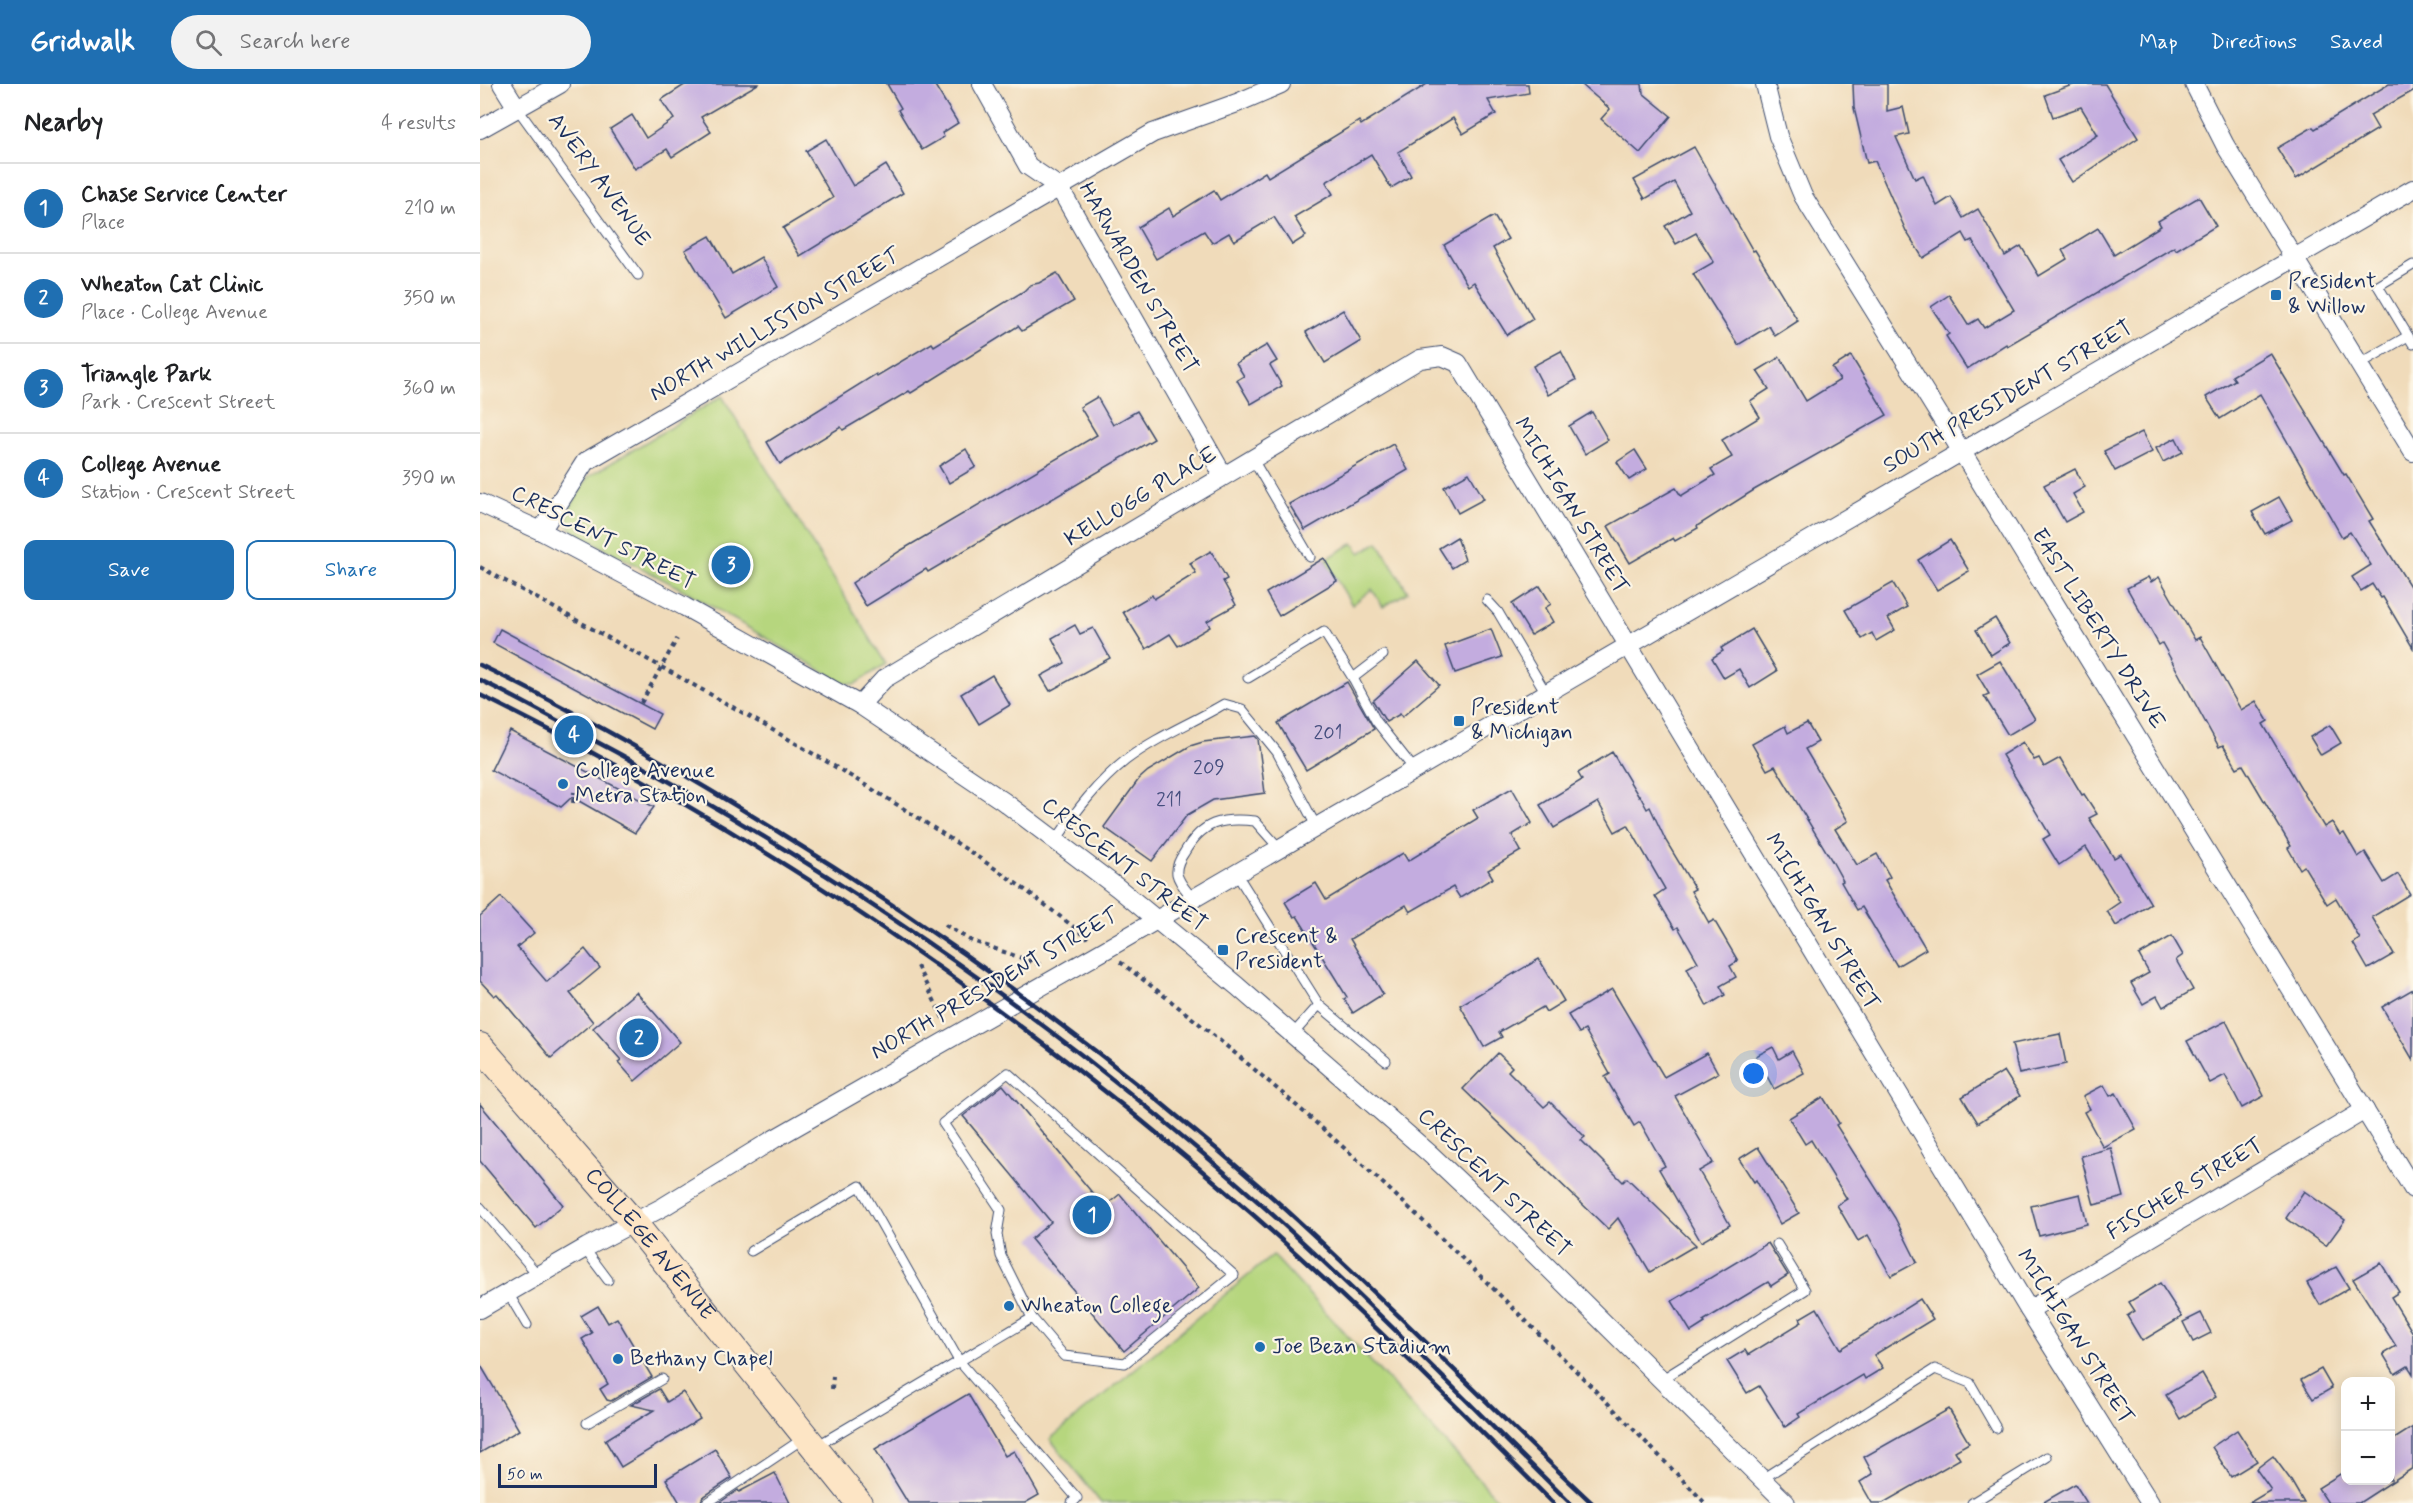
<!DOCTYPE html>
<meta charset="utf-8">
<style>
:root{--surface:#fff;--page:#f2f2f2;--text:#202124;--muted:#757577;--line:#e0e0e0;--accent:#1f6fb2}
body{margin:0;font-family:Mynerve,sans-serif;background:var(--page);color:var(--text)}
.controls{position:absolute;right:18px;bottom:18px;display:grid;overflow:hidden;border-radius:12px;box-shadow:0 3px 15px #0003}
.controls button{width:54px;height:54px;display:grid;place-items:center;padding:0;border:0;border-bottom:2px solid var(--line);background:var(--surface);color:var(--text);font:30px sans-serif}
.scale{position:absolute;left:18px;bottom:15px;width:159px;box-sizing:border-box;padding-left:6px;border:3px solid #1b2f5e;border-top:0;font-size:16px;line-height:21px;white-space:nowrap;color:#1b2f5e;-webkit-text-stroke:4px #fcf5e5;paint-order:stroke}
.you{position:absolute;left:1274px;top:990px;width:21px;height:21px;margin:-15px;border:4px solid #fff;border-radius:50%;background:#1a73e8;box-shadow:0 0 0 9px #1a73e833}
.badge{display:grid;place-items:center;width:39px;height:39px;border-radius:50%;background:var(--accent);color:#fff;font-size:20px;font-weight:700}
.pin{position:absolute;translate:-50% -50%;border:3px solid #fff;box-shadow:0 2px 6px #0006}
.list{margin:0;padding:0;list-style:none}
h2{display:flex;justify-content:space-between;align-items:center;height:78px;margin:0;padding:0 24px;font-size:26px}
h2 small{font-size:20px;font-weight:400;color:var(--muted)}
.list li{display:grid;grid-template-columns:39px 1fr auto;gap:18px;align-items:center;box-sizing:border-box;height:90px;padding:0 24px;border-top:2px solid var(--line)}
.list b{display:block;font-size:22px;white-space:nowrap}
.list p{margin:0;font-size:20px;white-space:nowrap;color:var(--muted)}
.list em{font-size:20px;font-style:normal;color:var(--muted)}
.actions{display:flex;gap:12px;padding:18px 24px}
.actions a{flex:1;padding:14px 0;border:2px solid var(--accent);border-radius:12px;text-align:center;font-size:21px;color:var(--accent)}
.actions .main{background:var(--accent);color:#fff}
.icon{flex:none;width:33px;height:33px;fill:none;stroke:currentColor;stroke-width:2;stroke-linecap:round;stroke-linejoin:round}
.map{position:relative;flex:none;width:1933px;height:1419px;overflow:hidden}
header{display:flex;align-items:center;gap:36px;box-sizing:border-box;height:84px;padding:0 30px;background:var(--accent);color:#fff}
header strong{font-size:28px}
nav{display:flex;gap:33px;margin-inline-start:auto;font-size:21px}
.search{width:420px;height:54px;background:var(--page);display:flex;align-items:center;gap:15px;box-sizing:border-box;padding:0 21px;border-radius:33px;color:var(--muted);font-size:22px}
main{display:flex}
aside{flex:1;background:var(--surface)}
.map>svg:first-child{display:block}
.green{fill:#b6d67e;stroke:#68826e;stroke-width:1.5}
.building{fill:#c3acdf}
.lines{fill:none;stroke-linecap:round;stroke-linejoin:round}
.lane-casing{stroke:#3b496c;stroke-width:11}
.street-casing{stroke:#3b496c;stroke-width:20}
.secondary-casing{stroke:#3b496c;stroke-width:28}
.path{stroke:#3b496c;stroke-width:4;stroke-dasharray:4.5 4.5;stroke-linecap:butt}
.lane{stroke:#fff;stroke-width:9}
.street{stroke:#fff;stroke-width:18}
.secondary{stroke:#fde5c5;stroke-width:26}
.rail{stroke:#1b2f5e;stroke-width:4.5}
.poi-dot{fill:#1f6fb2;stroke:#fcf5e5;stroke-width:2}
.labels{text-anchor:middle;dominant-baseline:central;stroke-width:4.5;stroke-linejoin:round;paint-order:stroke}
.number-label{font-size:20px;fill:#454e7e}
.street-label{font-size:22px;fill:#1b2f5e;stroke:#fcf5e5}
.poi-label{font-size:22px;fill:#1b2f5e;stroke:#fcf5e5;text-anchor:start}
</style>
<header>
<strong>Gridwalk</strong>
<div class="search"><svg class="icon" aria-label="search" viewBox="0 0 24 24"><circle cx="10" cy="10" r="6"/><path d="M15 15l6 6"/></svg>Search here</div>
<nav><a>Map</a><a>Directions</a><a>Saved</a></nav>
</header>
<main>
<aside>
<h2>Nearby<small>4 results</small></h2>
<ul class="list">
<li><span class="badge">1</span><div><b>Chase Service Center</b><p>Place</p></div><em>210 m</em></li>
<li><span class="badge">2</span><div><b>Wheaton Cat Clinic</b><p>Place · College Avenue</p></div><em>350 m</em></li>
<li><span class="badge">3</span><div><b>Triangle Park</b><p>Park · Crescent Street</p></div><em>360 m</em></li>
<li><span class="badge">4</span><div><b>College Avenue</b><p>Station · Crescent Street</p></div><em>390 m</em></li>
</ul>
<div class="actions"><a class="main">Save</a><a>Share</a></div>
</aside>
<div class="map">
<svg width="1933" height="1419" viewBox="0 0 1933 1419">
<rect width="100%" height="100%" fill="#fcf5e5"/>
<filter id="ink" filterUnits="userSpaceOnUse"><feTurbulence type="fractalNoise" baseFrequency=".0167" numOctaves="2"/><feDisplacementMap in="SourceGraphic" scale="12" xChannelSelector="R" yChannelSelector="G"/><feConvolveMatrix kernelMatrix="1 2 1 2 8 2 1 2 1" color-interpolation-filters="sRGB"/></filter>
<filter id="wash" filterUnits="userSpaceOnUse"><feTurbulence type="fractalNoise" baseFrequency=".008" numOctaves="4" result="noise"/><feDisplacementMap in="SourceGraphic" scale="24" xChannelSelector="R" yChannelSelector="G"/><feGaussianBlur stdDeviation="1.35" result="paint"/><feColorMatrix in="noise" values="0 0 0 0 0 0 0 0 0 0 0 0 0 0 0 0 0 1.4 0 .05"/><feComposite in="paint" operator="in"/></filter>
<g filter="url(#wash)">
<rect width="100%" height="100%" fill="#f0dbba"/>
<g class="green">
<path d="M242,312L406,580L375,600L363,599L209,509L103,453L92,446L87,439L88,427L108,393Z"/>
<path d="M898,458L928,508L903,523L892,505L872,521L845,476L873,459L880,469Z"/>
<path d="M793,1171L1021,1419H621L570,1355Z"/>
</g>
<g id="blocks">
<g class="building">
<path d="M206,0H278L221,33L231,48L192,73L187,65L155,85L130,45L152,31L166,54L194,35L181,16Z"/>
<path d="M407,0H454L478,39L462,49L464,53L442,66L418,26L421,24Z"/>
<path d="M947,0H1048L1049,9L1008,16L1016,30L983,50L973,34L918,68L931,92L911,104L891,70L846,98L853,110L814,133L826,152L812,161L794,133L754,157L749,149L732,159L724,147L676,175L658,143L689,124L693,132L734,106L740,116L785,88L788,93L879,37L881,41Z"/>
<path d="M1101,0H1162L1163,9L1191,32L1160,69L1121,35L1130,25Z"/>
<path d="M1373,0H1407V27L1423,23L1429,50L1416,53L1435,95L1443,91L1457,122L1471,113L1483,134L1498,125L1525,172L1541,162L1559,192L1587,175L1582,166L1618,144L1634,171L1681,142L1678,137L1719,113L1736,142L1696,166L1694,163L1527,262L1526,260L1487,285L1466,252L1469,250L1451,223L1469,211L1488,241L1498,235L1504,244L1534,226L1492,156L1488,158L1483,149L1443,174L1426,147L1395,77L1387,79L1374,24Z"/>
<path d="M1595,0H1625L1658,54L1592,98L1578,76L1618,51L1601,23L1573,33L1565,11Z"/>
<path d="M1909,0H1933V7L1890,31L1898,45L1816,95L1797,64L1833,43L1835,45Z"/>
<path d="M346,55L373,102L406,81L423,109L320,172L303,144L353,114L326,67Z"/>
<path d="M1214,63L1273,167L1275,166L1318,237L1295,252L1289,242L1258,261L1213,190L1234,178L1216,149L1196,160L1185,142L1210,127L1194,98L1165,115L1154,96Z"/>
<path d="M1014,132L1028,155L1013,164L1053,235L1027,251L994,198L988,202L964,161Z"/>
<path d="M230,152L252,190L281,173L298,203L246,234L205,166Z"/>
<path d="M577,189L594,217L542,247L538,242L431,309L429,307L363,346L361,343L300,380L287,358L396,290L397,292L452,259L454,262L544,207L550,201L559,199Z"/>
<path d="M863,226L881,257L845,279L826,248Z"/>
<path d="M787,261L797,277L790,281L802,302L771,320L757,296L764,292L756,279Z"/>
<path d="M1081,267L1096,296L1068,311L1053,282Z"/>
<path d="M1790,269L1864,391L1866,390L1893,435L1889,437L1933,507V564L1903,513L1901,514L1892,500L1881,507L1872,493L1891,481L1870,448L1862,453L1780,310L1740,335L1726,313L1755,296L1752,292Z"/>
<path d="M1371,272L1407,331L1274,406L1217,442L1218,444L1195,457L1193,454L1150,479L1128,442L1196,404L1201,412L1235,391L1231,385L1252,373L1242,356L1280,333L1270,317L1289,305L1277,287L1300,273L1326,317L1360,296L1352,284Z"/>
<path d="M617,313L633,341L657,327L674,355L448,488L446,485L386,522L372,499L420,467L617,351L600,323Z"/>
<path d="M1112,328L1128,356L1105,370L1089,342Z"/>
<path d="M1662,348L1672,368L1635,387L1624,367Z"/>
<path d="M1696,354L1703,368L1683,378L1676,364Z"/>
<path d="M913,360L928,386L825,446L809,420Z"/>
<path d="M486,365L496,383L469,399L459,382Z"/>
<path d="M1155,366L1167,385L1149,396L1137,378Z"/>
<path d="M1595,385L1605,403L1593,410L1603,428L1585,438L1564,401Z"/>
<path d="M989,389L1004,415L978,429L964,403Z"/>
<path d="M1799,413L1812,436L1785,450L1772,428Z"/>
<path d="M977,453L985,476L972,484L959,464Z"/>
<path d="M1470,456L1489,487L1457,506L1438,476Z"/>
<path d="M731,467L747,495L743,497L756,521L727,537L730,543L698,562L690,550L666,565L643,528L672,511L674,515L716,489L710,479Z"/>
<path d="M844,474L857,497L799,532L786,509Z"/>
<path d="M1668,493L1671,498L1679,493L1715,556L1720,553L1761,626L1776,617L1788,637L1783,640L1844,743L1852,738L1860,751L1864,749L1878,773L1885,768L1904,799L1918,790L1930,810L1892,833L1914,870L1888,885L1873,859L1880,855L1856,814L1847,820L1824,782L1820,785L1808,764L1811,762L1763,681L1757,684L1743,661L1739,663L1682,559L1679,561L1647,504Z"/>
<path d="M1413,499L1427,523L1408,534L1415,546L1396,557L1392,549L1382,555L1365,526Z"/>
<path d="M1060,502L1071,520L1065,524L1073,538L1051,551L1032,520Z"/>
<path d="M1515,534L1530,559L1511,571L1496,546Z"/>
<path d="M595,541L600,550L613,544L630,574L570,607L561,592L585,579L572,554Z"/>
<path d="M20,545L180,630L172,645L13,559Z"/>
<path d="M1011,545L1022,573L975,589L965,562Z"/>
<path d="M1272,545L1297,587L1270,604L1259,585L1244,594L1232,574L1243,567L1241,564Z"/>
<path d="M938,577L959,601L922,633L920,630L906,638L893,617Z"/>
<path d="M1520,577L1555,635L1528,651L1504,612L1509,610L1497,590Z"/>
<path d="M512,591L530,621L499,640L481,610Z"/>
<path d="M867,598L894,645L826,686L798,639Z"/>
<path d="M1327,639L1338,658L1325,665L1368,737L1355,745L1377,781L1397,770L1410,793L1405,796L1446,865L1417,882L1382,823L1377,826L1361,798L1363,797L1352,777L1295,682L1287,686L1272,660L1305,642L1308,649Z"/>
<path d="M1850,641L1861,659L1841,671L1830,653Z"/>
<path d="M30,647L174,723L155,749L92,713L81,723L11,686Z"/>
<path d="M775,652L778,655L785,709L733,716L707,731L672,777L624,743L659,695L668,687L710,662L723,658Z"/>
<path d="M1543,658L1554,676L1559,674L1564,683L1580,674L1602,711L1604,710L1617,730L1609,734L1634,774L1641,770L1671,820L1636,842L1627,827L1640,818L1606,763L1579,781L1563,755L1570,751L1522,671Z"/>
<path d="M1132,668L1159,713L1160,712L1167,725L1170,723L1186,757L1215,805L1211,807L1229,839L1234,836L1258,877L1250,882L1256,893L1240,902L1245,911L1227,922L1207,884L1218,878L1198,843L1195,845L1175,812L1185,805L1148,741L1135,748L1118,718L1074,744L1060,721L1102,696L1098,689Z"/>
<path d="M1032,704L1052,739L1032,751L1041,767L1008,786L1013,794L980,814L973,803L930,828L926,821L870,855L903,910L873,929L864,915L867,913L817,832L814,833L805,818L836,799L846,816L923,769L928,777L998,734L993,726Z"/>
<path d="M21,813L54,849L37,863L67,898L105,865L120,884L90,909L113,938L71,974L17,910L14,912L0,897V832Z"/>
<path d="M1692,852L1703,871L1696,876L1713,906L1683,923L1677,912L1663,920L1651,899L1669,889L1659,871Z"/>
<path d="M1059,875L1084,917L1066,928L1063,923L1019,948L1022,953L1004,963L980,921Z"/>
<path d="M1132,905L1184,993L1227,969L1238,989L1195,1012L1233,1079L1219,1087L1250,1141L1221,1158L1179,1085L1185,1082L1160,1038L1154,1042L1125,993L1130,990L1105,946L1099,949L1088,931Z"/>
<path d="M1933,905V976L1902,923Z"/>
<path d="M156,908L200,958L155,997L138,978L141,976L113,944Z"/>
<path d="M1746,937L1784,1012L1762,1024L1745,991L1730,999L1707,957Z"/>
<path d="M1580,950L1586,980L1539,990L1532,960Z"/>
<path d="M1293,963L1299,975L1312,967L1324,989L1294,1005L1276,972Z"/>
<path d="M1018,969L1032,983L1028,987L1064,1023L1070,1018L1105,1053L1101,1056L1143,1098L1147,1094L1216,1161L1170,1188L1138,1134L1128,1145L983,1005Z"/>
<path d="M1524,987L1540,1012L1498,1039L1482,1013Z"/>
<path d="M523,1001L624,1123L640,1110L719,1204L644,1267L551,1155L571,1138L483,1032Z"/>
<path d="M1624,1001L1630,1012L1636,1009L1656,1045L1623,1063L1604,1028L1610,1025L1603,1012Z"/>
<path d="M1343,1013L1359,1039L1356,1041L1415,1134L1437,1178L1411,1192L1388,1151L1378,1157L1357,1121L1367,1115L1331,1056L1325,1060L1309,1034Z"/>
<path d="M0,1020L83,1121L56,1144L0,1077Z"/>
<path d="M1278,1063L1319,1129L1300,1140L1276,1096L1274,1098L1259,1075Z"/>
<path d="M1631,1064L1644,1113L1614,1121L1601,1072Z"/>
<path d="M1824,1107L1865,1136L1846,1162L1806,1134Z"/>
<path d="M1600,1110L1607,1140L1559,1152L1551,1122Z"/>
<path d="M1288,1159L1308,1191L1291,1202L1288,1198L1223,1237L1225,1239L1211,1248L1192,1217Z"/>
<path d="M1901,1179L1919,1208L1911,1213L1933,1249V1290L1928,1282L1915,1290L1903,1270L1916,1262L1873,1195Z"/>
<path d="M1856,1183L1869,1204L1840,1221L1827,1199Z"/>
<path d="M1680,1199L1702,1233L1662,1257L1647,1232L1655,1227L1649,1218Z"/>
<path d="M1440,1215L1453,1235L1394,1271L1403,1284L1385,1295L1383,1291L1318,1330L1320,1333L1305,1343L1279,1302L1267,1309L1247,1277L1265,1266L1268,1271L1322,1238L1320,1234L1337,1224L1361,1265Z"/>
<path d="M118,1222L128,1239L137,1234L172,1293L131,1317L127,1316L120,1305L128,1300L102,1255L112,1249L101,1232Z"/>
<path d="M1721,1229L1731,1249L1713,1258L1703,1238Z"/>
<path d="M0,1280L39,1346L0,1369Z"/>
<path d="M1841,1285L1852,1304L1833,1315L1821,1296Z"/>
<path d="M1722,1289L1736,1313L1700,1335L1686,1311Z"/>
<path d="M179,1305L187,1318L203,1308L220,1335L141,1383L125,1356L174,1326L151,1321Z"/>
<path d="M488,1310L525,1372L534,1367L559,1411L545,1419H428L395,1365Z"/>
<path d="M1469,1325L1489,1359L1475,1367L1480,1375L1403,1419H1392L1380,1398L1393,1390L1384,1373Z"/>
<path d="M1933,1343V1384L1879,1419H1848L1838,1404L1865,1387L1866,1396H1911V1357Z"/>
<path d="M1757,1346L1777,1377L1751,1393L1732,1363Z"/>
<path d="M235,1365L252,1394L223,1413L220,1419H200L186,1395Z"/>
<path d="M1793,1372L1810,1395L1824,1419H1769L1791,1406L1776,1385Z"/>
<path d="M295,1389L310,1419H239L258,1406L259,1408Z"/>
<path d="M1595,1400L1607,1419H1562Z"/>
</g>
</g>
</g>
<g filter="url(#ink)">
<use href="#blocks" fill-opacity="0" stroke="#3b496c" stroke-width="1.5"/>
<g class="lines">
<defs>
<g id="lane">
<path d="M37,24L158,191"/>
<path d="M1933,181L1898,202L1933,260"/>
<path d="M1878,281L1928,252"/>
<path d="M772,374L830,473"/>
<path d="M1007,516L1018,528L1066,609"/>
<path d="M768,594L844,548L873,594L896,637L934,685"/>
<path d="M873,594L903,571"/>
<path d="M576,756C596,727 618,698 646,676C676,653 712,639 744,620L762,625L797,668L836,742"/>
<path d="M756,789L839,921L813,950"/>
<path d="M712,814C707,807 699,799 697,790C696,782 699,776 704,769C722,738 741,733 775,737L799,764"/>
<path d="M839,921L906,977"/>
<path d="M0,1123L58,1191"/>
<path d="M104,1164L128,1196"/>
<path d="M271,1167L380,1102L479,1277L597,1414L592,1419"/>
<path d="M28,1209L47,1241"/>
<path d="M1181,1296L1325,1206L1297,1160"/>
<path d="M107,1339L182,1295"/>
<path d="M335,1363L552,1234L584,1272L645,1279L754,1191L528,989L463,1039L521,1126L517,1150L521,1172L552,1234"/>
<path d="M1282,1395L1455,1285L1490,1299L1516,1344"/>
<path d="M227,1419L324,1354"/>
<path d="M1492,1419L1567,1373"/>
</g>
<g id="street">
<path d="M22,0L37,24"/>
<path d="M502,0L548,82L579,103L743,391"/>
<path d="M1285,0L1298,52L1323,112L1463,337L1933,1105"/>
<path d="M1714,0L1745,61L1933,368"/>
<path d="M0,45L80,0"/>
<path d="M0,419L61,447L205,523L380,621L523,717L638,804L757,902L950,1070L1020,1136L1306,1419"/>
<path d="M61,447L105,378L673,49L757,19L801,0"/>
<path d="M380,621L404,595L940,275L962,272L978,279L1549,1226L1670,1419"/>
<path d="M0,1225L107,1163L183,1123L294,1055L625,866L1933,105"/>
<path d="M1549,1226L1885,1026"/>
</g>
<g id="secondary">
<path id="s1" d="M0,962L154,1139L379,1419"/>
</g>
</defs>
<use href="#lane" class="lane-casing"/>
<use href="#street" class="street-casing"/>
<use href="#secondary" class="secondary-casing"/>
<g class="path">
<path d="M0,483C175,580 352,673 517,786C548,807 578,831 608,854"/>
<path d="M161,619L197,555"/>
<path d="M93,719L94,708"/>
<path d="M465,841L490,856L561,881"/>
<path d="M640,878C853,1038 1040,1228 1225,1419"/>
<path d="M437,882L465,938"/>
<path d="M352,1305L353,1292"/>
</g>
<use href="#lane" class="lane"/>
<use href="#street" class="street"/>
<use href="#secondary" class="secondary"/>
<g class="rail">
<path d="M0,581C99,629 195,684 289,742C467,851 635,974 792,1113C902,1211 1004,1318 1112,1419"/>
<path d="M0,596C35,613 69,632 104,651C347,779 577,938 783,1122C889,1217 988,1319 1090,1419"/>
<path d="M0,611C278,747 537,924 770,1128C875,1220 974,1320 1073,1419"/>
</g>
</g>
</g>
<g class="poi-dot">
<rect x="1790" y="205" width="12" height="12" rx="3"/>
<rect x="973" y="631" width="12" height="12" rx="3"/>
<circle cx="83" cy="700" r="6"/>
<rect x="737" y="860" width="12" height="12" rx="3"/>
<circle cx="529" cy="1222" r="6"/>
<circle cx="780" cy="1263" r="6"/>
<circle cx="138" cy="1275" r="6"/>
</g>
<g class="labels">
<g class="number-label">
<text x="848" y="649">201</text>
<text x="729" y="684">209</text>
<text x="689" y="716">211</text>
</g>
<g class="street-label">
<text transform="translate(119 96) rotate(54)">AVERY AVENUE</text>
<text transform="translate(658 194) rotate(60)">HARWARDEN STREET</text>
<text transform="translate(295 241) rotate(-30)">NORTH WILLISTON STREET</text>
<text transform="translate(1528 313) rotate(-30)">SOUTH PRESIDENT STREET</text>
<text transform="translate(661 413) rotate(-31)">KELLOGG PLACE</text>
<text transform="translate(1091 422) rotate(59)">MICHIGAN STREET</text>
<text transform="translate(123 454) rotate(27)">CRESCENT STREET</text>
<text transform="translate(1618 545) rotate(58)">EAST LIBERTY DRIVE</text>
<text transform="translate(644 781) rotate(38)">CRESCENT STREET</text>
<text transform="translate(1342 838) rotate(59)">MICHIGAN STREET</text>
<text transform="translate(515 900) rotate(-30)">NORTH PRESIDENT STREET</text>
<text transform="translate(1014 1099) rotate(44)">CRESCENT STREET</text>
<text transform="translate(1705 1105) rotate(-31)">FISCHER STREET</text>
<text stroke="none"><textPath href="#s1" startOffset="261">COLLEGE AVENUE</textPath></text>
<text transform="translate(1595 1253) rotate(58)">MICHIGAN STREET</text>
</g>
<g class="poi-label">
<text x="1808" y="198">President<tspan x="1808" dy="25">&amp; Willow</tspan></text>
<text x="991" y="624">President<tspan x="991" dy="25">&amp; Michigan</tspan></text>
<text x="95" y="687">College Avenue<tspan x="95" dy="25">Metra Station</tspan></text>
<text x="755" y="853">Crescent &amp;<tspan x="755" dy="25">President</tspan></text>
<text x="541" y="1222">Wheaton College</text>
<text x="792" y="1263">Joe Bean Stadium</text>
<text x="150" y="1275">Bethany Chapel</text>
</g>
</g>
</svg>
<div class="controls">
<button>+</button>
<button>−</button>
</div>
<div class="scale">50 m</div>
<div class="you"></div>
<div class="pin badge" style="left:612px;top:1131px">1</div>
<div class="pin badge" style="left:159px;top:954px">2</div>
<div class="pin badge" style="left:251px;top:481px">3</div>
<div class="pin badge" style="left:94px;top:651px">4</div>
</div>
</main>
